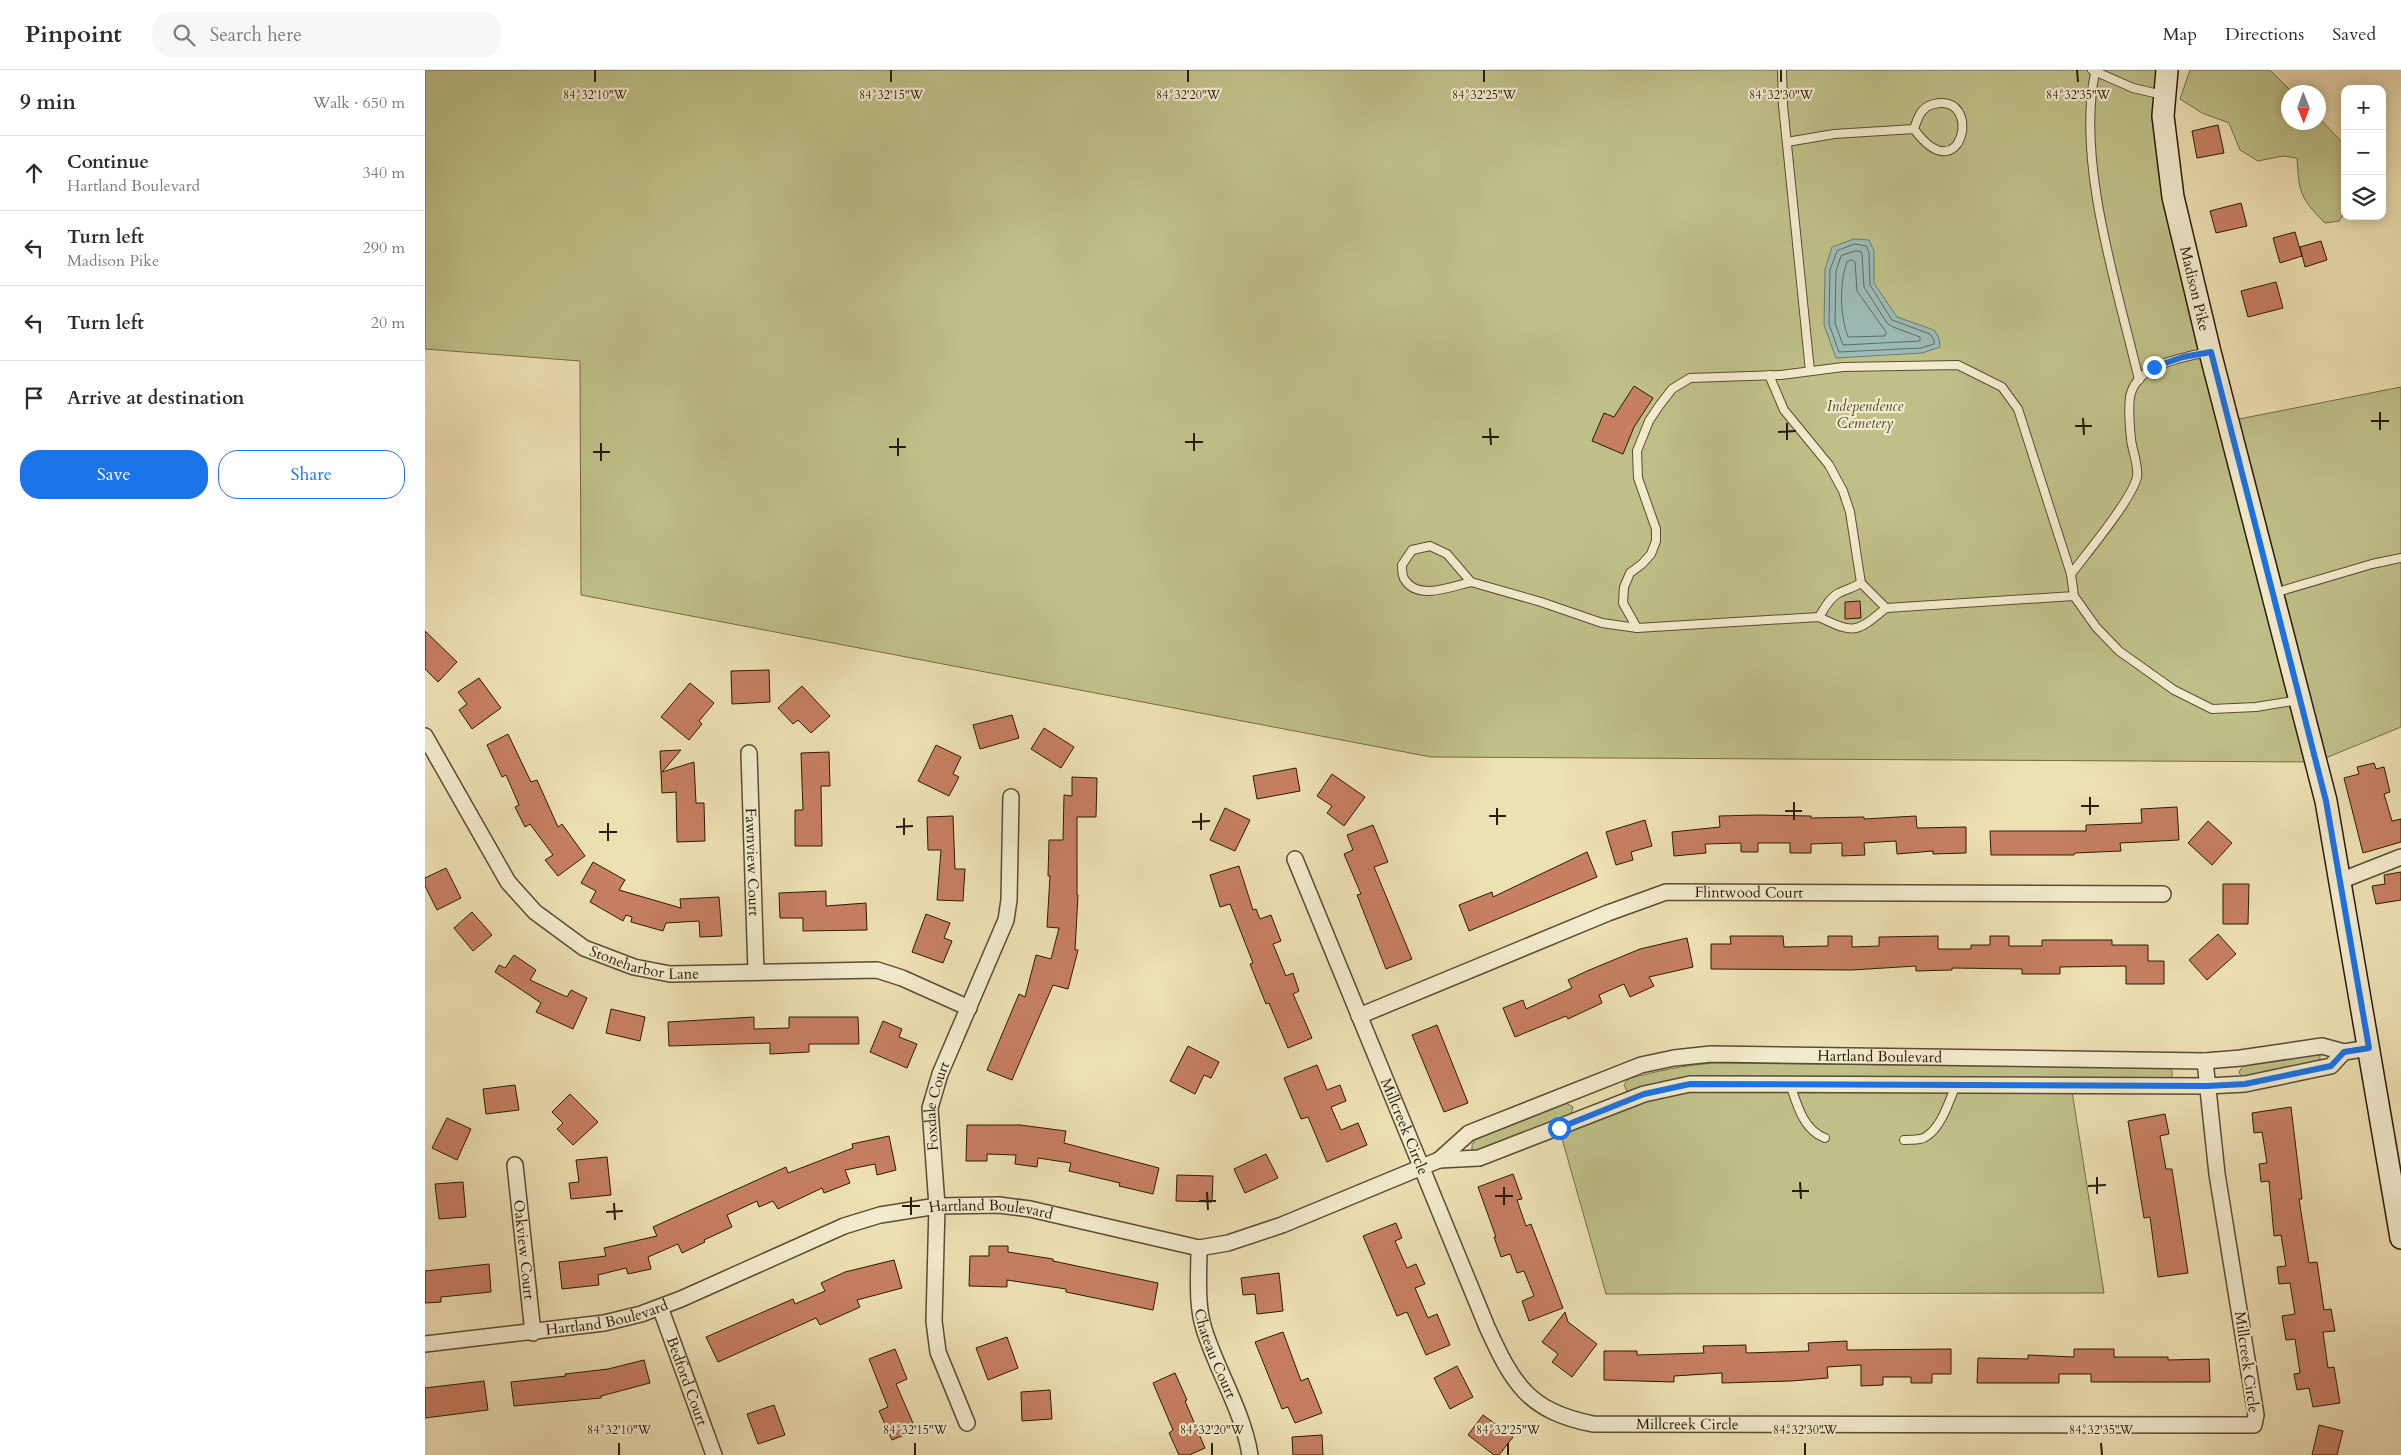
<!DOCTYPE html>
<meta charset="utf-8">
<style>
:root{--surface:#fff;--page:#f7f7f7;--text:#2b2b33;--muted:#7c7c81;--line:#e1e1e2;--accent:#1a73e8}
body{margin:0;font-family:Cardo,serif;background:var(--page);color:var(--text)}
.controls{position:absolute;right:15px;top:15px;display:grid;overflow:hidden;border-radius:10px;box-shadow:0 2px 12px #0003}
.controls button{width:45px;height:45px;display:grid;place-items:center;padding:0;border:0;border-bottom:1px solid var(--line);background:var(--surface);color:var(--text);font:25px sans-serif}
.compass{position:absolute;left:1856px;top:15px;width:45px;height:45px;border-radius:50%;background:var(--surface);box-shadow:0 2px 12px #0003;rotate:179deg}
.stop{position:absolute;width:15px;height:15px;margin:-11px;border:4px solid #1a73e8;border-radius:50%;background:#fff}
.stop.end{background:#1a73e8;border-color:#fff;box-shadow:0 1px 5px #0008}
.list{margin:0;padding:0;list-style:none}
h2{display:flex;justify-content:space-between;align-items:center;height:65px;margin:0;padding:0 20px;font-size:21px}
h2 small{font-size:16px;font-weight:400;color:var(--muted)}
.list li{display:grid;grid-template-columns:32px 1fr auto;gap:15px;align-items:center;box-sizing:border-box;height:75px;padding:0 20px;border-top:1px solid var(--line)}
.list b{display:block;font-size:19px;white-space:nowrap}
.list p{margin:0;font-size:16px;white-space:nowrap;color:var(--muted)}
.list em{font-size:16px;font-style:normal;color:var(--muted)}
.actions{display:flex;gap:10px;padding:15px 20px}
.actions a{flex:1;padding:11px 0;border:1px solid var(--accent);border-radius:20px;text-align:center;font-size:18px;color:var(--accent)}
.actions .main{background:var(--accent);color:#fff}
.icon{flex:none;width:28px;height:28px;fill:none;stroke:currentColor;stroke-width:2;stroke-linecap:round;stroke-linejoin:round}
.map{position:relative;flex:none;width:1976px;height:1385px;overflow:hidden}
header{display:flex;align-items:center;gap:30px;box-sizing:border-box;height:70px;padding:0 25px;background:var(--surface);border-bottom:1px solid var(--line)}
header strong{font-size:24px}
nav{display:flex;gap:28px;margin-inline-start:auto;font-size:18px}
.search{width:350px;height:45px;background:var(--page);display:flex;align-items:center;gap:12px;box-sizing:border-box;padding:0 18px;border-radius:20px;color:var(--muted);font-size:19px}
main{display:flex}
aside{flex:1;background:var(--surface)}
.map>svg:first-child{display:block}
.green{fill:#bfc088;stroke:#746d48}
.water{fill:#9cbbb6;stroke:#6e7b71}
.lines{fill:none;stroke-linecap:round;stroke-linejoin:round}
.shore{stroke:#636a60;stroke-width:1}
.building{fill:#c77f62;stroke:#2a1a09}
.lane-casing{stroke:#5b4c34;stroke-width:10}
.street-casing{stroke:#5b4c34;stroke-width:18}
.secondary-casing{stroke:#2a1a09;stroke-width:24}
.lane{stroke:#f3ebce;stroke-width:8}
.street{stroke:#f3ebce;stroke-width:15}
.secondary{stroke:#f3ebce;stroke-width:21}
.route{stroke:#1a73e8;stroke-width:6}
.ticks{fill:none;stroke:#2a1a09;stroke-width:2}
.labels{text-anchor:middle;dominant-baseline:central;stroke-width:4.5;stroke-linejoin:round;paint-order:stroke}
.street-label{font-size:15px;fill:#2a1a09;stroke:#f3ebce}
.park-label{font-size:15px;font-style:italic;fill:#574c2f;stroke:#f3ebce}
.ticks-label{font-size:12px;text-anchor:middle;fill:#2a1a09;stroke:#f3ebce;stroke-width:4.5;stroke-linejoin:round;paint-order:stroke}
</style>
<header>
<strong>Pinpoint</strong>
<div class="search"><svg class="icon" aria-label="search" viewBox="0 0 24 24"><circle cx="10" cy="10" r="6"/><path d="M15 15l6 6"/></svg>Search here</div>
<nav><a>Map</a><a>Directions</a><a>Saved</a></nav>
</header>
<main>
<aside>
<h2>9 min<small>Walk · 650 m</small></h2>
<ul class="list">
<li><svg class="icon" aria-label="ahead" viewBox="0 0 24 24"><path d="M12 20V5M6 11l6-6 6 6"/></svg><div><b>Continue</b><p>Hartland Boulevard</p></div><em>340 m</em></li>
<li><svg class="icon" aria-label="left" viewBox="0 0 24 24"><path d="M17 20v-9H6M10 6l-5 5 5 5"/></svg><div><b>Turn left</b><p>Madison Pike</p></div><em>290 m</em></li>
<li><svg class="icon" aria-label="left" viewBox="0 0 24 24"><path d="M17 20v-9H6M10 6l-5 5 5 5"/></svg><div><b>Turn left</b></div><em>20 m</em></li>
<li><svg class="icon" aria-label="arrive" viewBox="0 0 24 24"><path d="M6 21V4h12l-3 4 3 4H6"/></svg><div><b>Arrive at destination</b></div></li>
</ul>
<div class="actions"><a class="main">Save</a><a>Share</a></div>
</aside>
<div class="map">
<svg width="1976" height="1385" viewBox="0 0 1976 1385">
<rect width="100%" height="100%" fill="#ede0b3"/>
<filter id="stains"><feTurbulence type="fractalNoise" baseFrequency=".004" numOctaves="4"/><feColorMatrix values="0 0 0 0 .2 0 0 0 0 .09 0 0 0 0 .02 0 0 0 .5 -.17"/></filter>
<radialGradient id="worn" r=".72"><stop offset=".6" stop-color="#630" stop-opacity="0"/><stop offset="1" stop-color="#630" stop-opacity=".3"/></radialGradient>
<g class="green">
<path d="M0,0H1742L1738,25L1804,351L1976,317V657L1891,692L1006,687L156,525L155,291L0,279Z"/>
<path d="M1765,0H1845L1867,22H1864V52H1894V48L1918,73L1920,142L1914,151L1900,153C1875,128 1874,123 1872,88L1858,86L1833,91L1815,80L1804,53L1777,43L1755,29Z"/>
<path d="M1890,983L1895,985V992L1817,1008L1814,1002L1818,996Z"/>
<path d="M1290,993L1744,998L1747,1001V1006L1743,1010H1739L1313,1006L1275,1008L1208,1021H1202L1199,1015L1203,1009C1232,1001 1260,995 1290,993Z"/>
<path d="M1265,1014L1646,1015L1679,1223L1181,1224L1134,1058Z"/>
<path d="M1141,1033L1148,1037L1146,1044L1053,1082L1047,1081V1075L1050,1070Z"/>
</g>
<path class="water" d="M1429,169L1444,170L1449,181V213L1472,247L1509,260L1514,268L1515,277L1497,283L1411,288L1399,255L1400,199L1407,177Z"/>
<g class="lines">
<g class="shore">
<path d="M1430,174L1441,176L1444,182L1445,215L1467,250L1505,264L1509,270V274L1496,278L1414,282L1404,254L1405,200L1412,181Z"/>
<path d="M1430,181H1435L1437,184L1439,217L1462,253L1468,257L1495,267V271L1418,275L1410,253L1411,201L1416,186Z"/>
<path d="M1428,190L1430,192L1432,221L1461,262L1460,266L1423,267C1415,245 1414,214 1422,192Z"/>
</g>
</g>
<g class="building">
<path d="M1793,55L1799,83L1772,88L1767,61Z"/>
<path d="M1816,133L1822,156L1791,163L1785,141Z"/>
<path d="M1870,162L1877,186L1855,193L1848,168Z"/>
<path d="M1896,171L1902,190L1880,197L1875,177Z"/>
<path d="M1851,212L1858,238L1823,247L1816,221Z"/>
<path d="M1209,316L1228,328L1209,357L1198,384L1167,371L1179,343L1189,347Z"/>
<path d="M1435,531L1436,548L1420,549V532Z"/>
<path d="M0,561L32,592L13,612L0,599Z"/>
<path d="M344,600L345,632L307,634L306,601Z"/>
<path d="M54,608L76,638L47,659L34,640L42,634L33,622Z"/>
<path d="M265,613L289,633L274,651L277,654L264,670L236,647Z"/>
<path d="M377,616L405,646L386,663L373,650L368,654L353,638Z"/>
<path d="M587,645L594,668L555,679L548,655Z"/>
<path d="M619,658L649,677L636,698L606,679Z"/>
<path d="M83,664L106,712L112,710L133,757L137,754L160,786L133,806L120,790L128,785L105,754L100,757L90,737L94,735L81,705L77,707L62,675Z"/>
<path d="M511,675L536,687L528,704L534,707L524,726L493,711Z"/>
<path d="M256,680L237,702L269,692L271,733H279L280,771L252,772L251,722L237,723L235,681Z"/>
<path d="M404,682L405,716H396L397,776H370V740H378L376,683Z"/>
<path d="M1949,693L1951,699L1959,697L1965,722L1959,724L1967,751L1976,749V772L1938,783L1919,708L1934,704L1932,697Z"/>
<path d="M871,698L875,721L832,729L828,706Z"/>
<path d="M907,704L940,727L919,756L902,743L907,736L892,726Z"/>
<path d="M647,707L672,708L671,747H652V825H653L650,880H653L643,919L628,915L587,1010L562,1000L594,924L600,927L611,885L626,889L634,858L622,857L625,806H623L624,770H638L639,725L647,726Z"/>
<path d="M1752,737L1754,770L1695,773L1696,781L1650,783L1649,785H1566L1565,761H1661V755L1717,753L1716,739Z"/>
<path d="M800,738L825,750L810,781L785,770Z"/>
<path d="M1333,745L1386,746V748L1439,747V749L1491,746L1492,758L1541,757V783L1508,784V781L1472,784L1471,771L1439,773L1440,785L1417,786V773L1386,774V783H1365V773H1333V782H1316V773L1280,774L1281,783L1249,786L1247,762L1295,757L1294,746Z"/>
<path d="M528,746L530,799H540L538,831L512,830L516,780H503L502,747Z"/>
<path d="M1220,750L1227,776L1206,782L1208,790L1191,795L1181,762Z"/>
<path d="M1783,751L1807,773L1787,795L1763,773Z"/>
<path d="M948,755L963,792L949,797L987,889L961,899L932,825L936,824L919,784L928,780L922,765Z"/>
<path d="M1162,782L1172,807L1044,861L1034,835L1067,822L1068,827Z"/>
<path d="M168,792L200,810L194,820L256,838L255,829L294,827L297,866L275,867L274,851L241,853L238,861L206,852L207,847L201,845L198,851L165,832L171,821L156,813Z"/>
<path d="M814,796L828,840L831,839L835,849L846,845L856,871L848,874L861,906L868,903L874,921L868,924L887,968L863,978L844,933L841,934L825,894L828,893L805,834L795,837L785,805Z"/>
<path d="M21,798L36,828L12,840L0,816V808Z"/>
<path d="M1976,802V830L1951,834L1947,816L1960,814L1959,805Z"/>
<path d="M1798,814H1824L1823,854H1798Z"/>
<path d="M401,821V836L441,833L442,860L378,861V848H355L354,823Z"/>
<path d="M47,842L67,865L48,881L29,858Z"/>
<path d="M501,844L525,853L519,868L527,871L518,893L487,882Z"/>
<path d="M1793,864L1811,884L1782,910L1764,890Z"/>
<path d="M1305,866H1358L1359,877L1403,876V866H1427V877L1454,876V867L1513,866V879H1546V875H1565V866H1584V876H1617V870H1687V875H1723V891H1739V914H1701V896L1635,897V904H1597V899L1527,898V900L1491,901V896L1427,900L1286,899V874H1306Z"/>
<path d="M1262,868L1268,897L1224,907L1229,916L1205,927L1199,914L1174,925L1177,933L1143,949L1141,946L1090,967L1078,938L1098,930L1101,939L1147,918L1143,910L1162,901L1215,879Z"/>
<path d="M89,885L111,900L105,910L142,927L146,920L162,928L148,959L111,942L116,933L70,902L74,895L80,898Z"/>
<path d="M186,939L220,947L215,971L181,963Z"/>
<path d="M329,947V959L364,958V947H433L434,974H384V982L345,984V973L244,976L243,952Z"/>
<path d="M458,951L477,959L474,967L492,974L482,998L445,982Z"/>
<path d="M1012,955L1043,1033L1019,1042L987,965Z"/>
<path d="M763,976L794,992L786,1008L779,1005L770,1024L745,1011Z"/>
<path d="M892,995L902,1020L915,1015L921,1031L906,1037L916,1060L933,1053L942,1075L902,1092L883,1047L876,1049L859,1008Z"/>
<path d="M90,1015L94,1040L61,1044L58,1019Z"/>
<path d="M145,1024L173,1052L148,1075L132,1059L138,1053L127,1042Z"/>
<path d="M1866,1037L1877,1129H1874L1884,1193L1892,1192L1899,1240L1906,1239L1910,1261L1898,1262L1903,1298L1909,1297L1915,1333L1888,1337L1884,1318L1872,1320L1869,1304L1875,1303L1870,1269L1861,1270L1857,1246L1870,1244L1865,1213L1854,1214L1852,1197L1861,1196L1856,1165L1849,1166L1844,1111L1836,1112L1834,1094L1842,1093L1837,1062L1829,1063L1827,1043Z"/>
<path d="M1740,1044L1744,1064L1735,1066L1741,1099H1747L1763,1203L1733,1207L1725,1147L1719,1148L1703,1051Z"/>
<path d="M22,1048L46,1059L32,1090L7,1078Z"/>
<path d="M542,1055H595L641,1061L639,1073L734,1098L728,1124L694,1116L695,1113L644,1101L646,1093L613,1088L612,1097L590,1094L591,1085L562,1084V1091H541Z"/>
<path d="M464,1066L471,1100L452,1105L450,1094L420,1100L425,1113L399,1123L397,1118L353,1139L348,1131L334,1137L332,1131L302,1145L307,1157L279,1170L280,1172L257,1183L253,1174L223,1187L226,1199L203,1204L201,1198L173,1205L174,1215L137,1219L134,1192L181,1186L179,1178L232,1166L228,1157L361,1097L363,1103L428,1078L427,1074Z"/>
<path d="M841,1084L853,1108L820,1123L809,1099Z"/>
<path d="M182,1087L186,1125L146,1129L144,1113L154,1112L151,1090Z"/>
<path d="M1088,1104L1097,1129L1092,1130L1101,1156L1106,1154L1138,1238L1104,1251L1097,1231L1109,1226L1099,1201L1092,1203L1085,1184L1076,1187L1069,1167H1071L1053,1117Z"/>
<path d="M752,1105L788,1106L787,1132L751,1131Z"/>
<path d="M38,1112L41,1147L14,1149L10,1114Z"/>
<path d="M971,1153L977,1168L970,1171L982,1198L991,1194L1000,1214L990,1218L1003,1248L1012,1244L1025,1275L1001,1285L982,1242L972,1246L938,1166Z"/>
<path d="M564,1176H583V1182L628,1189V1191L733,1213L728,1240L641,1222V1219L582,1210V1217L544,1216L545,1186H564Z"/>
<path d="M469,1190L477,1218L432,1230L435,1237L395,1255L391,1248L293,1292L281,1267L368,1229L370,1234L400,1221L396,1213L420,1202Z"/>
<path d="M64,1194L66,1222L16,1227V1232L0,1233V1201Z"/>
<path d="M854,1203L858,1241L832,1244L830,1224L818,1225L816,1208Z"/>
<path d="M1140,1242L1143,1252L1172,1274L1147,1307L1127,1292L1133,1284L1117,1272Z"/>
<path d="M858,1262L876,1311L883,1308L897,1343L870,1353L863,1337L857,1339L830,1272Z"/>
<path d="M582,1267L593,1298L563,1310L551,1278Z"/>
<path d="M1422,1271V1280L1526,1279V1304H1507V1313H1486V1307H1458V1315L1436,1316V1295L1402,1297L1403,1308L1366,1311L1297,1313V1303L1249,1306V1312L1179,1310V1281H1212V1285L1279,1283L1278,1276L1321,1275V1283L1384,1281L1383,1273Z"/>
<path d="M470,1279L482,1309L471,1314L491,1360L467,1370L454,1341L463,1337L444,1289Z"/>
<path d="M1649,1279H1689V1287H1743V1290L1784,1289L1785,1312H1666V1304H1634V1313H1552L1553,1288L1603,1289V1285L1649,1287Z"/>
<path d="M219,1290L225,1313L176,1326V1328L89,1336L86,1312L141,1306L140,1304L183,1299Z"/>
<path d="M1032,1296L1048,1327L1025,1339L1009,1308Z"/>
<path d="M750,1303L762,1330L760,1331L780,1378L764,1385H754L744,1363L748,1360L728,1313Z"/>
<path d="M59,1311L63,1340L0,1348V1318Z"/>
<path d="M625,1320L627,1349L597,1351L596,1322Z"/>
<path d="M349,1335L360,1365L333,1374L322,1344Z"/>
<path d="M1058,1345L1088,1367L1074,1385H1069L1043,1365Z"/>
<path d="M1894,1355L1918,1361L1912,1385H1887Z"/>
<path d="M897,1365L898,1385H868L867,1367Z"/>
</g>
<g class="lines">
<defs>
<g id="lane">
<path d="M1357,0L1358,35L1385,301"/>
<path d="M1667,0L1708,18L1738,25"/>
<path d="M1670,3C1651,93 1693,220 1714,310"/>
<path d="M1362,72L1409,64L1489,59C1537,125 1559,22 1509,34C1496,37 1493,47 1489,59"/>
<path d="M1344,305L1359,340L1404,395L1418,421L1425,442L1436,513"/>
<path d="M1646,504C1662,483 1707,429 1712,407C1714,396 1707,380 1706,369C1705,357 1703,340 1705,327C1711,294 1757,288 1783,282"/>
<path d="M1046,512C1028,516 993,531 980,510C977,507 977,500 977,495L987,480L1005,476L1022,484L1046,512L1116,532L1177,553L1212,558"/>
<path d="M1849,523L1947,494L1976,488"/>
<path d="M1649,526L1461,538C1431,563 1429,564 1394,547L1212,558L1198,533L1199,517L1205,503L1217,494L1226,484L1231,471V459L1213,408L1212,381L1224,351L1234,336L1247,319L1265,308L1356,305L1418,297L1533,295L1577,317L1593,339L1646,504L1649,526L1671,557L1694,581L1749,620L1787,639L1831,637L1874,630"/>
<path d="M1394,547C1399,539 1405,527 1414,523C1422,519 1428,518 1436,513L1461,538"/>
<path d="M1365,1014C1372,1034 1378,1060 1400,1068"/>
<path d="M1479,1070C1487,1069 1496,1071 1502,1066C1517,1056 1524,1031 1531,1015"/>
</g>
<g id="street">
<path id="s1" d="M0,666L83,812L110,842L159,878L209,897L245,904L452,900L477,908L544,938"/>
<path id="s2" d="M324,683L331,902"/>
<path id="s3" d="M870,789L1062,1257C1088,1314 1103,1341 1168,1354L1829,1355L1831,1345L1792,1104L1780,991"/>
<path d="M1915,811L1976,787"/>
<path id="s4" d="M934,946L1183,843L1241,822L1738,824"/>
<path id="s5" d="M1014,1090L1044,1063L1216,995L1249,988L1286,984L1780,991L1816,988L1897,976L1919,982L1944,978"/>
<path id="s6" d="M90,1095L108,1263"/>
<path id="s7" d="M774,1178C774,1204 771,1234 779,1259C792,1301 818,1341 825,1385"/>
<path id="s8" d="M235,1237L289,1385"/>
<path id="s9" d="M0,1274L179,1253L216,1244L256,1229L419,1156L455,1145L512,1136L574,1135L605,1139L774,1178L803,1173L857,1155L1014,1090L1054,1088L1219,1024L1265,1014L1782,1016L1820,1014L1906,996L1919,982"/>
<path id="s10" d="M542,1353L513,1282L509,1251L512,1136L505,1038L515,1004L581,850L584,830L586,727"/>
</g>
<g id="secondary">
<path id="s11" d="M1742,0L1738,46L1748,127L1785,282L1901,731L1976,1168"/>
</g>
</defs>
<use href="#lane" class="lane-casing"/>
<use href="#street" class="street-casing"/>
<use href="#secondary" class="secondary-casing"/>
<use href="#lane" class="lane"/>
<use href="#street" class="street"/>
<use href="#secondary" class="secondary"/>
</g>
<g class="lines">
<path class="route" d="M1134,1058L1219,1024L1265,1014L1782,1016L1820,1014L1906,996L1919,982L1944,978L1901,731L1786,282L1758,287L1729,297"/>
</g>
<path class="ticks" d="M170,0V12M466,0V12M763,0V12M1059,0V12M1356,0V12M1652,0L1653,12M1955,342V360M1658,348L1659,365M1946,351H1964M1362,353V370M1650,356H1667M1065,358L1066,375M1353,362L1371,361M769,363V381M1057,367H1074M473,368V386M760,372H778M176,373V391M464,377H481M168,382H185M1665,727V745M1369,732V750M1656,736H1674M1072,738V755M1360,741H1377M776,743V760M1064,746H1081M479,748V765M767,752L785,751M183,753V771M471,757L488,756M174,762H192M1672,1107V1124M1375,1112L1376,1129M1663,1116L1681,1115M1079,1117V1135M1367,1121H1384M782,1122L783,1140M1070,1126H1088M486,1127V1145M774,1131H791M189,1133L190,1150M477,1136H495M181,1142L198,1141M194,1373V1385M490,1373V1385M787,1373V1385M1083,1373V1385M1380,1373V1385M1676,1373L1677,1385"/>
<g class="labels">
<g class="street-label">
<text stroke="none"><textPath href="#s11" startOffset="222">Madison Pike</textPath></text>
<text stroke="none"><textPath href="#s2" startOffset="109">Fawnview Court</textPath></text>
<text stroke="none"><textPath href="#s4" startOffset="414">Flintwood Court</textPath></text>
<text stroke="none"><textPath href="#s1" startOffset="332">Stoneharbor Lane</textPath></text>
<text stroke="none"><textPath href="#s5" startOffset="465">Hartland Boulevard</textPath></text>
<text stroke="none"><textPath href="#s10" startOffset="324">Foxdale Court</textPath></text>
<text stroke="none"><textPath href="#s3" startOffset="289">Millcreek Circle</textPath></text>
<text stroke="none"><textPath href="#s9" startOffset="589">Hartland Boulevard</textPath></text>
<text stroke="none"><textPath href="#s6" startOffset="85">Oakview Court</textPath></text>
<text stroke="none"><textPath href="#s9" startOffset="184">Hartland Boulevard</textPath></text>
<text stroke="none"><textPath href="#s7" startOffset="108">Chateau Court</textPath></text>
<text transform="translate(1822 1292) rotate(82)">Millcreek Circle</text>
<text stroke="none"><textPath href="#s8" startOffset="79">Bedford Court</textPath></text>
<text stroke="none"><textPath href="#s3" startOffset="752">Millcreek Circle</textPath></text>
</g>
<g class="park-label">
<text x="1440" y="336">Independence<tspan x="1440" dy="17">Cemetery</tspan></text>
</g>
</g>
<g class="ticks-label">
<text x="170" y="29">84°32'10"W</text>
<text x="466" y="29">84°32'15"W</text>
<text x="763" y="29">84°32'20"W</text>
<text x="1059" y="29">84°32'25"W</text>
<text x="1356" y="29">84°32'30"W</text>
<text x="1653" y="29">84°32'35"W</text>
<text x="194" y="1364">84°32'10"W</text>
<text x="490" y="1364">84°32'15"W</text>
<text x="787" y="1364">84°32'20"W</text>
<text x="1083" y="1364">84°32'25"W</text>
<text x="1380" y="1364">84°32'30"W</text>
<text x="1676" y="1364">84°32'35"W</text>
</g>
<rect width="100%" height="100%" filter="url(#stains)"/>
<rect width="100%" height="100%" fill="url(#worn)"/>
</svg>
<div class="controls">
<button>+</button>
<button>−</button>
<button><svg class="icon" aria-label="layers" viewBox="0 0 24 24"><path d="M12 4l9 5-9 5-9-5zM3 14l9 5 9-5"/></svg></button>
</div>
<svg class="compass" viewBox="-18 -18 36 36"><path d="M0-13l5 13h-10z" fill="#e53935"/><path d="M0 13l5-13h-10z" fill="#7c7c81"/></svg>
<div class="stop" style="left:1134px;top:1058px"></div>
<div class="stop end" style="left:1729px;top:297px"></div>
</div>
</main>
